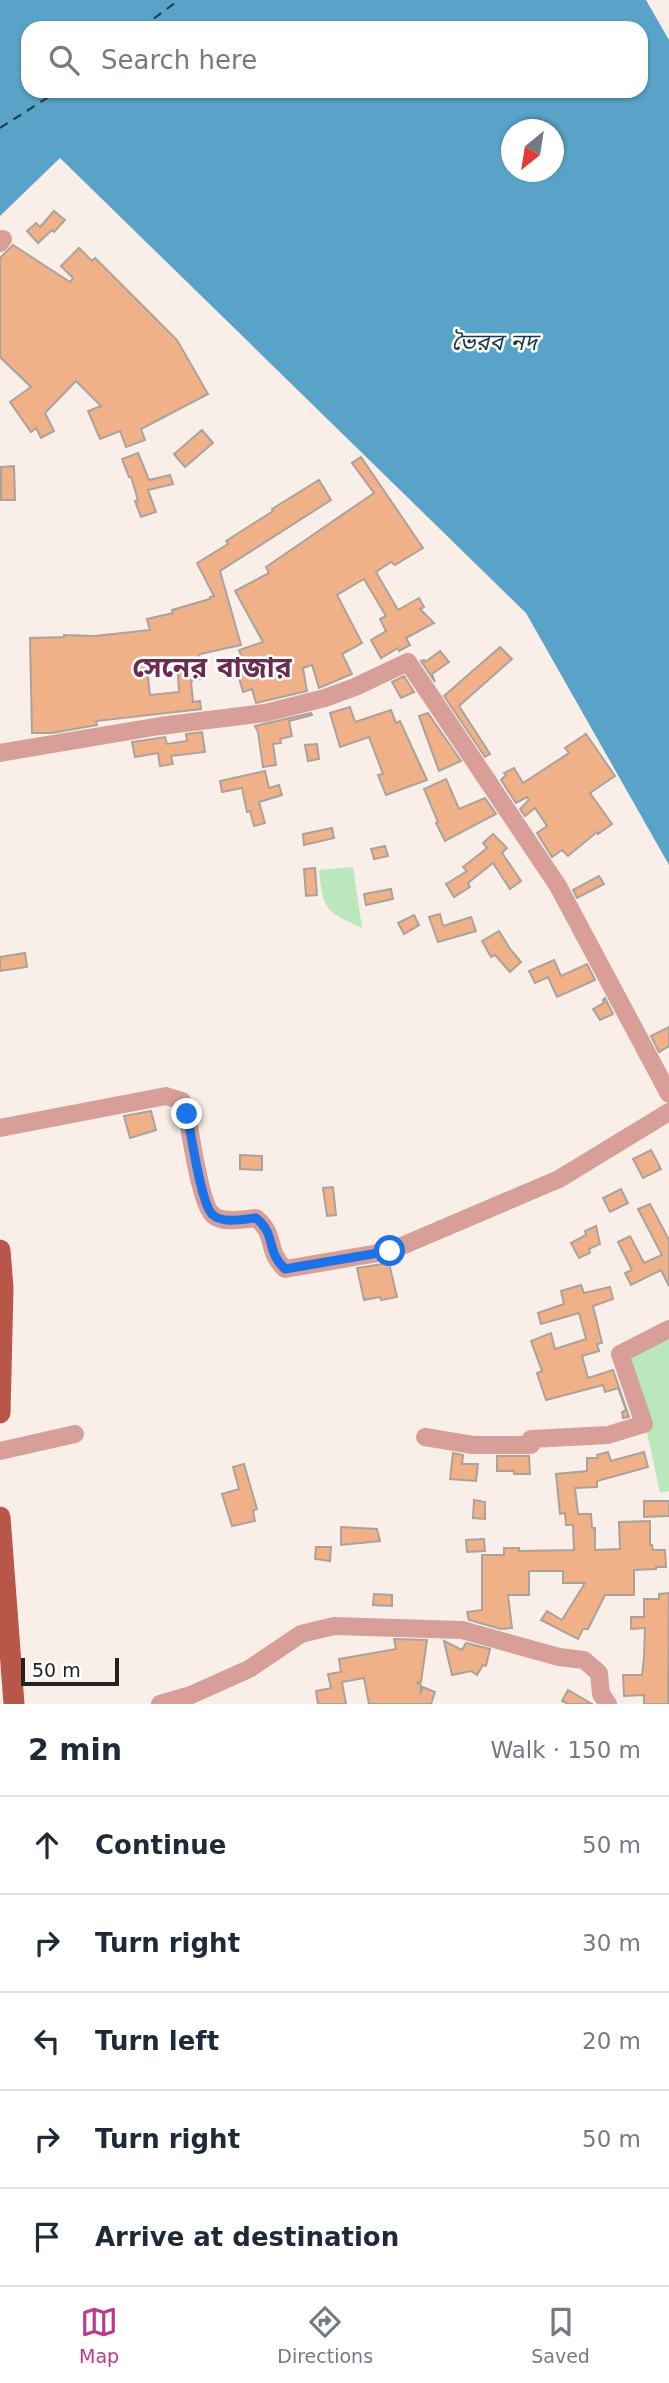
<!DOCTYPE html>
<meta charset="utf-8">
<style>
:root{--surface:#fff;--page:#f6f6f7;--text:#1f2937;--muted:#747a83;--line:#e0e1e3;--accent:#b93b89}
body{margin:0;font-family:"DejaVu Sans","Noto Sans Bengali",sans-serif;background:var(--page);color:var(--text)}
.compass{position:absolute;left:501px;top:119px;width:63px;height:63px;border-radius:50%;background:var(--surface);box-shadow:0 2px 5px #0004;rotate:210deg}
.scale{position:absolute;left:21px;bottom:18px;width:98px;box-sizing:border-box;padding-left:7px;border:4px solid #25211f;border-top:0;font-size:19px;line-height:24px;white-space:nowrap;color:#25211f;-webkit-text-stroke:5px #fff;paint-order:stroke}
.stop{position:absolute;width:21px;height:21px;margin:-16px;border:5px solid #1a73e8;border-radius:50%;background:#fff}
.stop.end{background:#1a73e8;border-color:#fff;box-shadow:0 2px 7px #0008}
.list{margin:0;padding:0;list-style:none}
h2{display:flex;justify-content:space-between;align-items:center;height:91px;margin:0;padding:0 28px;font-size:30px}
h2 small{font-size:23px;font-weight:400;color:var(--muted)}
.list li{display:grid;grid-template-columns:46px 1fr auto;gap:21px;align-items:center;box-sizing:border-box;height:98px;padding:0 28px;border-top:2px solid var(--line)}
.list b{display:block;font-size:26px;white-space:nowrap}
.list em{font-size:23px;font-style:normal;color:var(--muted)}
.icon{flex:none;width:38px;height:38px;fill:none;stroke:currentColor;stroke-width:2;stroke-linecap:round;stroke-linejoin:round}
.map{position:relative;flex:none;width:669px;height:1704px;overflow:hidden}
.search{position:absolute;background:var(--surface);box-shadow:0 2px 5px #0004;left:21px;right:21px;top:21px;height:77px;display:flex;align-items:center;gap:18px;box-sizing:border-box;padding:0 24px;border-radius:21px;color:var(--muted);font-size:26px}
.sheet{height:581px;background:var(--surface)}
nav{display:flex;justify-content:space-around;align-items:center;box-sizing:border-box;height:98px;border-top:2px solid var(--line);background:var(--surface);font-size:19px;color:var(--muted)}
nav a{display:grid;justify-items:center;gap:4px}
nav .on{color:var(--accent)}
.map>svg:first-child{display:block}
.green{fill:#bae7bc}
.water{fill:#59a3c9;fill-rule:evenodd}
.lines{fill:none;stroke-linecap:round;stroke-linejoin:round}
.ferry{stroke:#173949;stroke-width:2;stroke-dasharray:9 7;stroke-linecap:butt}
.building{fill:#f0b188;stroke:#aca29c;stroke-width:2;fill-rule:evenodd}
.minor{stroke:#d79f97;stroke-width:18}
.major{stroke:#b8564a;stroke-width:21}
.route{stroke:#1a73e8;stroke-width:9}
.labels{text-anchor:middle;dominant-baseline:central;stroke-width:5;stroke-linejoin:round;paint-order:stroke}
.water-label{font-size:23px;font-style:italic;fill:#173949;stroke:#fff}
.district-label{font-size:28px;font-weight:bold;fill:#692b50;stroke:#fff}
</style>
<div class="map">
<svg width="669" height="1704" viewBox="0 0 669 1704">
<rect width="100%" height="100%" fill="#faefe8"/>
<g class="green">
<path d="M353,867L362,928C326,911 323,911 319,870Z"/>
<path d="M669,1330V1491L660,1493L647,1432L622,1355Z"/>
</g>
<path class="water" d="M0,0H646L669,40V865L526,613L60,158L0,216ZM28,28H641V91H28ZM512,130H554V172H512Z"/>
<g class="lines">
<g class="ferry">
<path d="M141,28L179,0"/>
<path d="M0,128L58,91"/>
</g>
</g>
<g class="building">
<path d="M54,211L65,220L54,232L52,230L38,243L27,231L36,223L40,227Z"/>
<path d="M13,245L70,282L73,278L61,266L79,248L92,261L95,258L177,340L208,394L141,429L145,440L126,447L120,431L100,439L88,411L101,406L76,381L45,413L54,431L41,438L36,428L31,432L10,402L31,387L0,357V258Z"/>
<path d="M202,430L213,443L185,467L174,454Z"/>
<path d="M138,453L149,480L170,475L173,484L148,490L156,512L141,517L135,501L138,500L131,477H129L122,459Z"/>
<path d="M361,457L423,548L395,565L391,562L376,572L398,610L419,598L424,607L420,609L434,623L406,638L410,645L399,651L398,648L381,658L371,640L386,631L380,619L386,616L364,579L337,595L362,643L342,654L352,674L319,688L312,665L303,668L307,691L256,703L252,689L243,692L237,671L246,669L239,650L263,642L235,591L269,573L266,567L374,493L352,463Z"/>
<path d="M14,466L15,500H1V467Z"/>
<path d="M319,480L331,500L220,571L241,645L200,654L199,656L204,678L191,681L193,702L200,701L201,709L96,721L97,725L52,733H32L30,638L64,637V635L95,636L150,630L147,619L173,613L172,610L210,599V597L214,596L197,563L228,544L226,541L273,511L272,509ZM177,660L179,692L150,695L147,667Z"/>
<path d="M500,647L512,659L459,706L490,754L485,757L444,696Z"/>
<path d="M440,651L449,662L432,674L435,682L421,661L424,660L425,662Z"/>
<path d="M404,676L414,692L401,698L392,682Z"/>
<path d="M350,707L355,722L391,710L396,723L400,721L427,780L386,795L378,775L383,774L369,737L340,747L330,713Z"/>
<path d="M311,713L312,715L289,721L292,736L280,739L281,743L273,744L276,765L263,767L258,732L255,726Z"/>
<path d="M428,713L461,761L439,771L419,716Z"/>
<path d="M202,732L205,752L171,756L173,764L160,766L158,753L135,757L132,742L165,737L167,744L187,741L186,734Z"/>
<path d="M586,734L615,776L590,793L612,824L598,834L597,832L568,856L562,850L552,857L537,833L547,826L535,808L525,816L520,809L529,800L527,797L516,803L501,780L506,775L504,773L514,768L523,783L569,753L565,748Z"/>
<path d="M317,744L319,759L308,761L305,745Z"/>
<path d="M265,771L269,788L279,785L282,795L259,802L265,823L254,826L250,811L247,812L242,788L222,792L220,781Z"/>
<path d="M446,779L459,809L485,798L496,814L445,841L436,823L438,822L424,789Z"/>
<path d="M332,828L334,838L304,845L303,834Z"/>
<path d="M493,834L507,848L502,853L521,881L510,889L493,863L468,883L470,887L454,897L446,884L467,871L463,867L487,848L483,843Z"/>
<path d="M385,846L388,856L374,859L371,849Z"/>
<path d="M315,868L317,895L306,896L304,869Z"/>
<path d="M599,876L604,884L577,898L573,890Z"/>
<path d="M391,889L393,899L366,905L364,894Z"/>
<path d="M440,914L443,926L471,917L476,931L438,942L429,917Z"/>
<path d="M414,915L419,925L404,934L398,923Z"/>
<path d="M499,931L510,949L521,962L510,972L495,955L491,957L482,941Z"/>
<path d="M25,953L27,967L0,971V957Z"/>
<path d="M554,960L561,976L587,964L595,980L557,997L548,977L535,983L529,971Z"/>
<path d="M605,998L613,1014L600,1020L593,1009L604,1003L603,1000Z"/>
<path d="M669,1027V1046L659,1052L651,1036Z"/>
<path d="M151,1111L156,1130L130,1138L124,1116Z"/>
<path d="M651,1150L661,1169L643,1178L633,1159Z"/>
<path d="M240,1155L262,1156V1170L240,1169Z"/>
<path d="M333,1187L336,1215L327,1216L323,1188Z"/>
<path d="M621,1189L628,1203L610,1212L603,1198Z"/>
<path d="M650,1204L669,1240V1286L661,1270L631,1285L625,1273L632,1270L618,1242L630,1236L644,1263L662,1255L638,1209Z"/>
<path d="M596,1226L600,1244L589,1249L590,1253L579,1258L571,1243L586,1235L585,1231Z"/>
<path d="M389,1263L397,1297L381,1300L380,1297L364,1300L357,1268Z"/>
<path d="M581,1285L584,1293L610,1287L613,1299L593,1306L602,1343L597,1344L599,1351L582,1356L588,1378L613,1370L629,1417L623,1418L622,1412L626,1410L618,1388L605,1392L603,1385L546,1400L537,1373L542,1371L531,1341L551,1333L555,1349L586,1339L579,1313L541,1324L538,1313L564,1304L561,1291Z"/>
<path d="M608,1452L611,1461L644,1452L648,1467L597,1481V1487L575,1488L578,1514H591L592,1528H595V1550L620,1549L619,1522L650,1521V1545H652L653,1550H665L666,1567H656V1569L634,1570V1595H605L588,1629H583L578,1639L541,1620L547,1611L562,1620L585,1583H563V1571H529V1595H508L512,1628L501,1629L469,1620L467,1612L482,1610V1555H504V1548H519V1551L574,1550L573,1525H566L565,1513L560,1514L556,1474L587,1471V1458H598L597,1455Z"/>
<path d="M453,1453L463,1455L462,1464H478L476,1481L450,1479Z"/>
<path d="M497,1456H529L530,1474H514V1471H497Z"/>
<path d="M244,1464L257,1509L253,1511L255,1521L232,1526L222,1494L239,1489L233,1467Z"/>
<path d="M474,1500L485,1502V1519L473,1518Z"/>
<path d="M644,1501H669V1516L644,1517Z"/>
<path d="M341,1527L377,1529L380,1541L341,1545Z"/>
<path d="M484,1539L485,1551L467,1552L466,1540Z"/>
<path d="M316,1547H331L330,1561L315,1559Z"/>
<path d="M669,1593L668,1704H644V1695L624,1696L623,1675H642L644,1657L645,1628L631,1629V1617H644V1599H659V1594Z"/>
<path d="M374,1594L392,1595V1606L373,1605Z"/>
<path d="M394,1639L427,1640L421,1682L417,1683L421,1685L420,1694L423,1687L435,1692L431,1704H369L364,1678L342,1682L346,1704H318L316,1691L331,1688L328,1674L341,1672L339,1659L396,1649Z"/>
<path d="M444,1641L462,1650L466,1643L490,1649L486,1666L483,1665L477,1675L471,1671L452,1675Z"/>
<path d="M568,1690L592,1704H568L562,1701Z"/>
</g>
<g class="lines">
<g class="minor">
<path d="M0,243L3,239"/>
<path d="M0,753L160,726L265,713L325,698L355,687L408,662L558,886L669,1094"/>
<path d="M0,1128L166,1096L182,1101L187,1114C190,1132 201,1206 213,1215C223,1224 244,1219 256,1218C277,1235 265,1250 285,1269L390,1251L559,1179L669,1112"/>
<path d="M425,1437L473,1445H531V1439L608,1435L644,1424L620,1354L669,1329"/>
<path d="M0,1451L75,1434"/>
<path d="M160,1704L191,1695L249,1669L301,1634L334,1626L462,1630L559,1657L584,1660L599,1673L601,1694L608,1704"/>
</g>
<g class="major">
<path d="M0,1250L3,1288L0,1413"/>
<path d="M0,1517L14,1704"/>
</g>
</g>
<g class="lines">
<path class="route" d="M187,1114C191,1132 201,1206 213,1215C223,1224 244,1219 256,1218C277,1235 265,1250 285,1269L390,1251"/>
</g>
<g class="labels">
<g class="water-label">
<text x="494" y="342">ভৈরব নদ</text>
</g>
<g class="district-label">
<text x="212" y="667">সেনের বাজার</text>
</g>
</g>
</svg>
<svg class="compass" viewBox="-18 -18 36 36"><path d="M0-13l5 13h-10z" fill="#e53935"/><path d="M0 13l5-13h-10z" fill="#747a83"/></svg>
<div class="scale">50 m</div>
<div class="stop" style="left:390px;top:1251px"></div>
<div class="stop end" style="left:187px;top:1114px"></div>
<div class="search"><svg class="icon" aria-label="search" viewBox="0 0 24 24"><circle cx="10" cy="10" r="6"/><path d="M15 15l6 6"/></svg>Search here</div>
</div>
<section class="sheet">
<h2>2 min<small>Walk · 150 m</small></h2>
<ul class="list">
<li><svg class="icon" aria-label="ahead" viewBox="0 0 24 24"><path d="M12 20V5M6 11l6-6 6 6"/></svg><div><b>Continue</b></div><em>50 m</em></li>
<li><svg class="icon" aria-label="right" viewBox="0 0 24 24"><path d="M7 20v-9h11M14 6l5 5-5 5"/></svg><div><b>Turn right</b></div><em>30 m</em></li>
<li><svg class="icon" aria-label="left" viewBox="0 0 24 24"><path d="M17 20v-9H6M10 6l-5 5 5 5"/></svg><div><b>Turn left</b></div><em>20 m</em></li>
<li><svg class="icon" aria-label="right" viewBox="0 0 24 24"><path d="M7 20v-9h11M14 6l5 5-5 5"/></svg><div><b>Turn right</b></div><em>50 m</em></li>
<li><svg class="icon" aria-label="arrive" viewBox="0 0 24 24"><path d="M6 21V4h12l-3 4 3 4H6"/></svg><div><b>Arrive at destination</b></div></li>
</ul>
</section>
<nav>
<a class="on"><svg class="icon" aria-label="map" viewBox="0 0 24 24"><path d="M3 6l6-2 6 2 6-2v14l-6 2-6-2-6 2zM9 4v14M15 6v14"/></svg>Map</a>
<a><svg class="icon" aria-label="directions" viewBox="0 0 24 24"><path d="M12 3l9 9-9 9-9-9zM9 14v-3h6M13 9l2 2-2 2"/></svg>Directions</a>
<a><svg class="icon" aria-label="saved" viewBox="0 0 24 24"><path d="M7 4h10v16l-5-4-5 4z"/></svg>Saved</a>
</nav>
